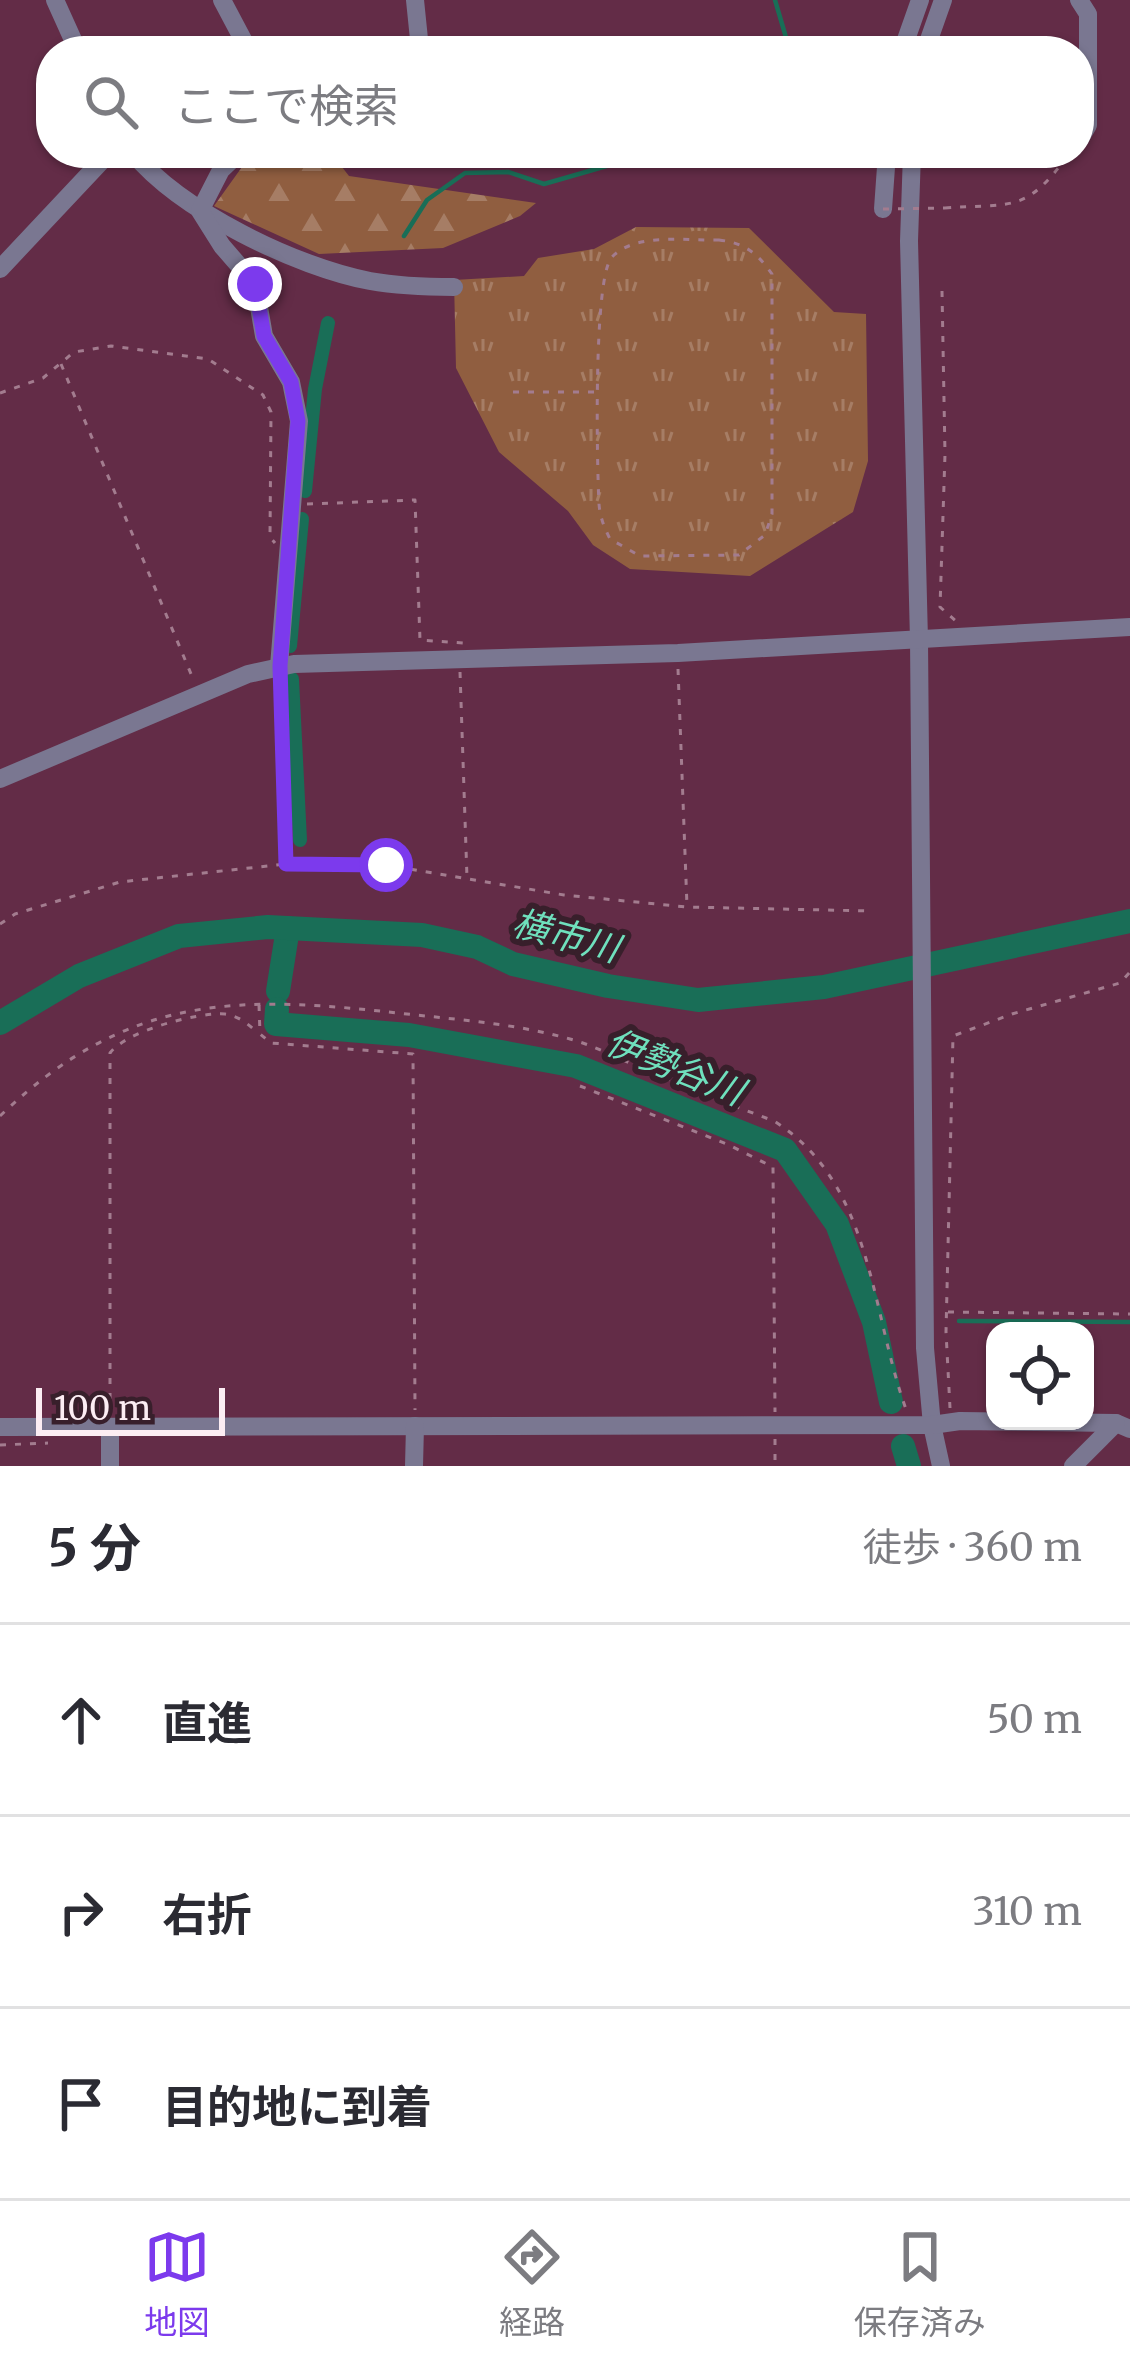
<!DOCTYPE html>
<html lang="ja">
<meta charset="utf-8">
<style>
:root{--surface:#fff;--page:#f2f2f3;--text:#2b2b33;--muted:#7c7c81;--line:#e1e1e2;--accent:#7c3aed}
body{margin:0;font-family:Merriweather,"Noto Sans JP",serif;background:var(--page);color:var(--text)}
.controls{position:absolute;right:36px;bottom:36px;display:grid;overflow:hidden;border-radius:24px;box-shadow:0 3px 9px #0004}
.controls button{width:108px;height:108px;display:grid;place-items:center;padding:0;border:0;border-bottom:3px solid var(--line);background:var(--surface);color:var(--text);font:60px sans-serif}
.scale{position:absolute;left:36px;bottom:30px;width:189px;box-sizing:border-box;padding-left:12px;border:6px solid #fcedf3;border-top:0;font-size:33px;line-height:42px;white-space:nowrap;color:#fcedf3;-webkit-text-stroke:9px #381f2b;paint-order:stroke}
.stop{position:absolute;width:36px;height:36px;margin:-27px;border:9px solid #7c3aed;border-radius:50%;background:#fff}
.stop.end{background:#7c3aed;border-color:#fff;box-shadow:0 3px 12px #0008}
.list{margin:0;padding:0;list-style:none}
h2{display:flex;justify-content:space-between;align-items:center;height:156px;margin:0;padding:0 48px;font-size:51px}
h2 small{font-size:39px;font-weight:400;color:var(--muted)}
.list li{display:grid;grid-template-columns:78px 1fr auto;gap:36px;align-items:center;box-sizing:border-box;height:192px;padding:0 48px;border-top:3px solid var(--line)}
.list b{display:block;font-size:45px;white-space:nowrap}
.list em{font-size:39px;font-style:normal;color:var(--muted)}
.icon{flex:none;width:66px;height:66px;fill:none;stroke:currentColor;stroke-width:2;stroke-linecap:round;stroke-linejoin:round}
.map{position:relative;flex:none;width:1130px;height:1466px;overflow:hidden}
.search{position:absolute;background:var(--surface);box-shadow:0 3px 9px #0004;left:36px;right:36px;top:36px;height:132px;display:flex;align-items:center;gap:30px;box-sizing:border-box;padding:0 42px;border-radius:48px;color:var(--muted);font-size:45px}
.sheet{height:732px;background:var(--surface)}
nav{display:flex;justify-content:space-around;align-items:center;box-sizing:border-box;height:168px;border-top:3px solid var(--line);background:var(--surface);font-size:33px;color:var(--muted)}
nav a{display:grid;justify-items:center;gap:6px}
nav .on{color:var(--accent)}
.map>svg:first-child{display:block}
.forest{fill:url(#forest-firs)}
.park{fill:url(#park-tufts)}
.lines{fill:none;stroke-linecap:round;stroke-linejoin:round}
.stream{stroke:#196e57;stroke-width:4.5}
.canal{stroke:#196e57;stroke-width:14}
.river{stroke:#196e57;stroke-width:24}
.path{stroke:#a37c8f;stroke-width:3;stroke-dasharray:6 9;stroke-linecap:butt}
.minor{stroke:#7a7791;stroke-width:18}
.path-bridge{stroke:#a37c8f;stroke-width:3;stroke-dasharray:6 9;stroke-linecap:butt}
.route{stroke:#7c3aed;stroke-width:15}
.labels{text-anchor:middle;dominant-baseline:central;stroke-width:12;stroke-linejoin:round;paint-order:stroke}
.water-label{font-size:36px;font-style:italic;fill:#6fe0bd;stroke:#381f2b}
</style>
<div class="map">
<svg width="1130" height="1466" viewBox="0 0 1130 1466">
<defs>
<pattern id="forest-firs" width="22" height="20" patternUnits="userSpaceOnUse" patternTransform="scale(3)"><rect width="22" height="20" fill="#905e40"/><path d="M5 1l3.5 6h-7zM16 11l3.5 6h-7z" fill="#a67d65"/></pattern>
<pattern id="park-tufts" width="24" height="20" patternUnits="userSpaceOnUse" patternTransform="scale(3)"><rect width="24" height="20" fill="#905e40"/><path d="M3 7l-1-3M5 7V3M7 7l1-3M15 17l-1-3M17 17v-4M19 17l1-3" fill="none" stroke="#a67d65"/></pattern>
</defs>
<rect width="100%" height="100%" fill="#632c47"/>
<path class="forest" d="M252,153H331L349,176L536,203L520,216L443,248L319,254L214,206Z"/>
<path class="park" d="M636,227L749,228L834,312L866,314L868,461L853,512L750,576L630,569L593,545L568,511L499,452L456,368L454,280L524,276L538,258L594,249Z"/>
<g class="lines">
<g class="stream">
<path d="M775,0L790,51"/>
<path d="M404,236L427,200L465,173L508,172L544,184L617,163L675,153"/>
<path d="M959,1321L1130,1322"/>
</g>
<g class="canal">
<path d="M305,491L315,389L328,323"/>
<path d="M290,646L302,519"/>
<path d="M292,679L300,840"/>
</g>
<g class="river">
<path d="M278,991L288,928"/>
<path d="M277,1009L276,1024L409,1035L576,1066L785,1150L837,1224L874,1322L891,1402"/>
<path d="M0,1023L79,976L179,936L268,927L422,935L477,947L513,964L608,986L698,1000L824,987L1130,921"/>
<path d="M903,1446L909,1466"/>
</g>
<g class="path">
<path d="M945,208C1014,203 1025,214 1069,154"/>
<path d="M719,240C745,243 757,253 772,274V514L765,535L739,555L640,556L610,539C604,527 600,517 599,504C597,467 593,277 612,257C636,232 687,241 719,240Z"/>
<path d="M942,291L945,454L940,607L958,623"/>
<path d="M61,364L194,681"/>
<path d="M513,392H600"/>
<path d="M0,393L43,378L74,352L111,346L208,359L263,395L271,412L270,537L275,543"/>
<path d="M307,504L415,500L420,640L463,643"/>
<path d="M678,669L687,906"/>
<path d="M460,672L467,878"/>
<path d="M280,680L286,862"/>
<path d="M0,924L15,914L120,882L286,864L386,865L564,895L687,907L872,911"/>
<path d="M259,1005L260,1034L271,1043L413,1054L415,1410"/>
<path d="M580,1086L729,1145L773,1167L775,1412"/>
<path d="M0,1116C129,992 240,995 407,1014C462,1020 517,1024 570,1039C596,1046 621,1060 646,1070C689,1088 731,1105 774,1121C874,1184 870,1312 907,1412"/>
<path d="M948,1312L1130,1314"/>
<path d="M950,1408L946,1332L953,1036L1012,1014L1120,983L1130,972"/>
<path d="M110,1414V1053C126,1031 198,1012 225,1014C239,1016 248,1024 258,1033"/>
<path d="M775,1439V1466"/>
<path d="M0,1445L48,1443"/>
</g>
<g class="minor">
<path d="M55,0L78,51"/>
<path d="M222,0L249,51"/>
<path d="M415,0L420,49"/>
<path d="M902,51L920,0"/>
<path d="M925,51L943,0"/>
<path d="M1079,140L1088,125V14L1079,0"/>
<path d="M133,153C181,211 296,267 370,281C398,286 426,287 454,287"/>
<path d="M239,153L221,170L200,211L222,246L255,284L264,336L291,382L299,421L279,666"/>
<path d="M912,153L909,241L919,640L925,1348L932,1425L941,1466"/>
<path d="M883,209L887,153"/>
<path d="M0,269L109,153"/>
<path d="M0,779L248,674L294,664L678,653L1130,627"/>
<path d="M0,1427L932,1425L960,1421L1116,1423L1130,1429"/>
<path d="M110,1427V1466"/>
<path d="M414,1466L415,1426"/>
<path d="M1073,1466L1116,1423"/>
</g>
<path class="path-bridge" d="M883,209L945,208"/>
</g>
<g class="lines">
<path class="route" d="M255,284L264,336L291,382L298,421L280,666L286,864L386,865"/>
</g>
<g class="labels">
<g class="water-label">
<text transform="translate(566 936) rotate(15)">横市川</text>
<text transform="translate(675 1067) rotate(22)">伊勢谷川</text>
</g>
</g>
</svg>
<div class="controls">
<button><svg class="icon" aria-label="locate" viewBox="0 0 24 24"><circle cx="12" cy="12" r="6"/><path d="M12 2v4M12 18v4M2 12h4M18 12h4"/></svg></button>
</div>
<div class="scale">100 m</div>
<div class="stop" style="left:386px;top:865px"></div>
<div class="stop end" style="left:255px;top:284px"></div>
<div class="search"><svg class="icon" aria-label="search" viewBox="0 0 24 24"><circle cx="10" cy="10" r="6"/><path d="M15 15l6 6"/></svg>ここで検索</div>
</div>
<section class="sheet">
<h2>5 分<small>徒歩 · 360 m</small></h2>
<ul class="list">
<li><svg class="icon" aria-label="ahead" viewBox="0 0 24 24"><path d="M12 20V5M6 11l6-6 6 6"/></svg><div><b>直進</b></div><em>50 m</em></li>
<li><svg class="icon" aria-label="right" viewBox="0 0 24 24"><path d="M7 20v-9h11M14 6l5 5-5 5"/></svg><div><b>右折</b></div><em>310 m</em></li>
<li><svg class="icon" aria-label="arrive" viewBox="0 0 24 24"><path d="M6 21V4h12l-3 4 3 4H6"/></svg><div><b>目的地に到着</b></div></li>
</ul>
</section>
<nav>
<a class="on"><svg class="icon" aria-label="map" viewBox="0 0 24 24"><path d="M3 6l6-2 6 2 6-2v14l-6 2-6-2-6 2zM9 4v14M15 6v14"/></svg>地図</a>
<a><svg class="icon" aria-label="directions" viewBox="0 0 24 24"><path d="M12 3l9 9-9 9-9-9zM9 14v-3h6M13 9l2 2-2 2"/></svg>経路</a>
<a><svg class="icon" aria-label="saved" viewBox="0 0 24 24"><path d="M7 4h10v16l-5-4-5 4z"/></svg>保存済み</a>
</nav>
